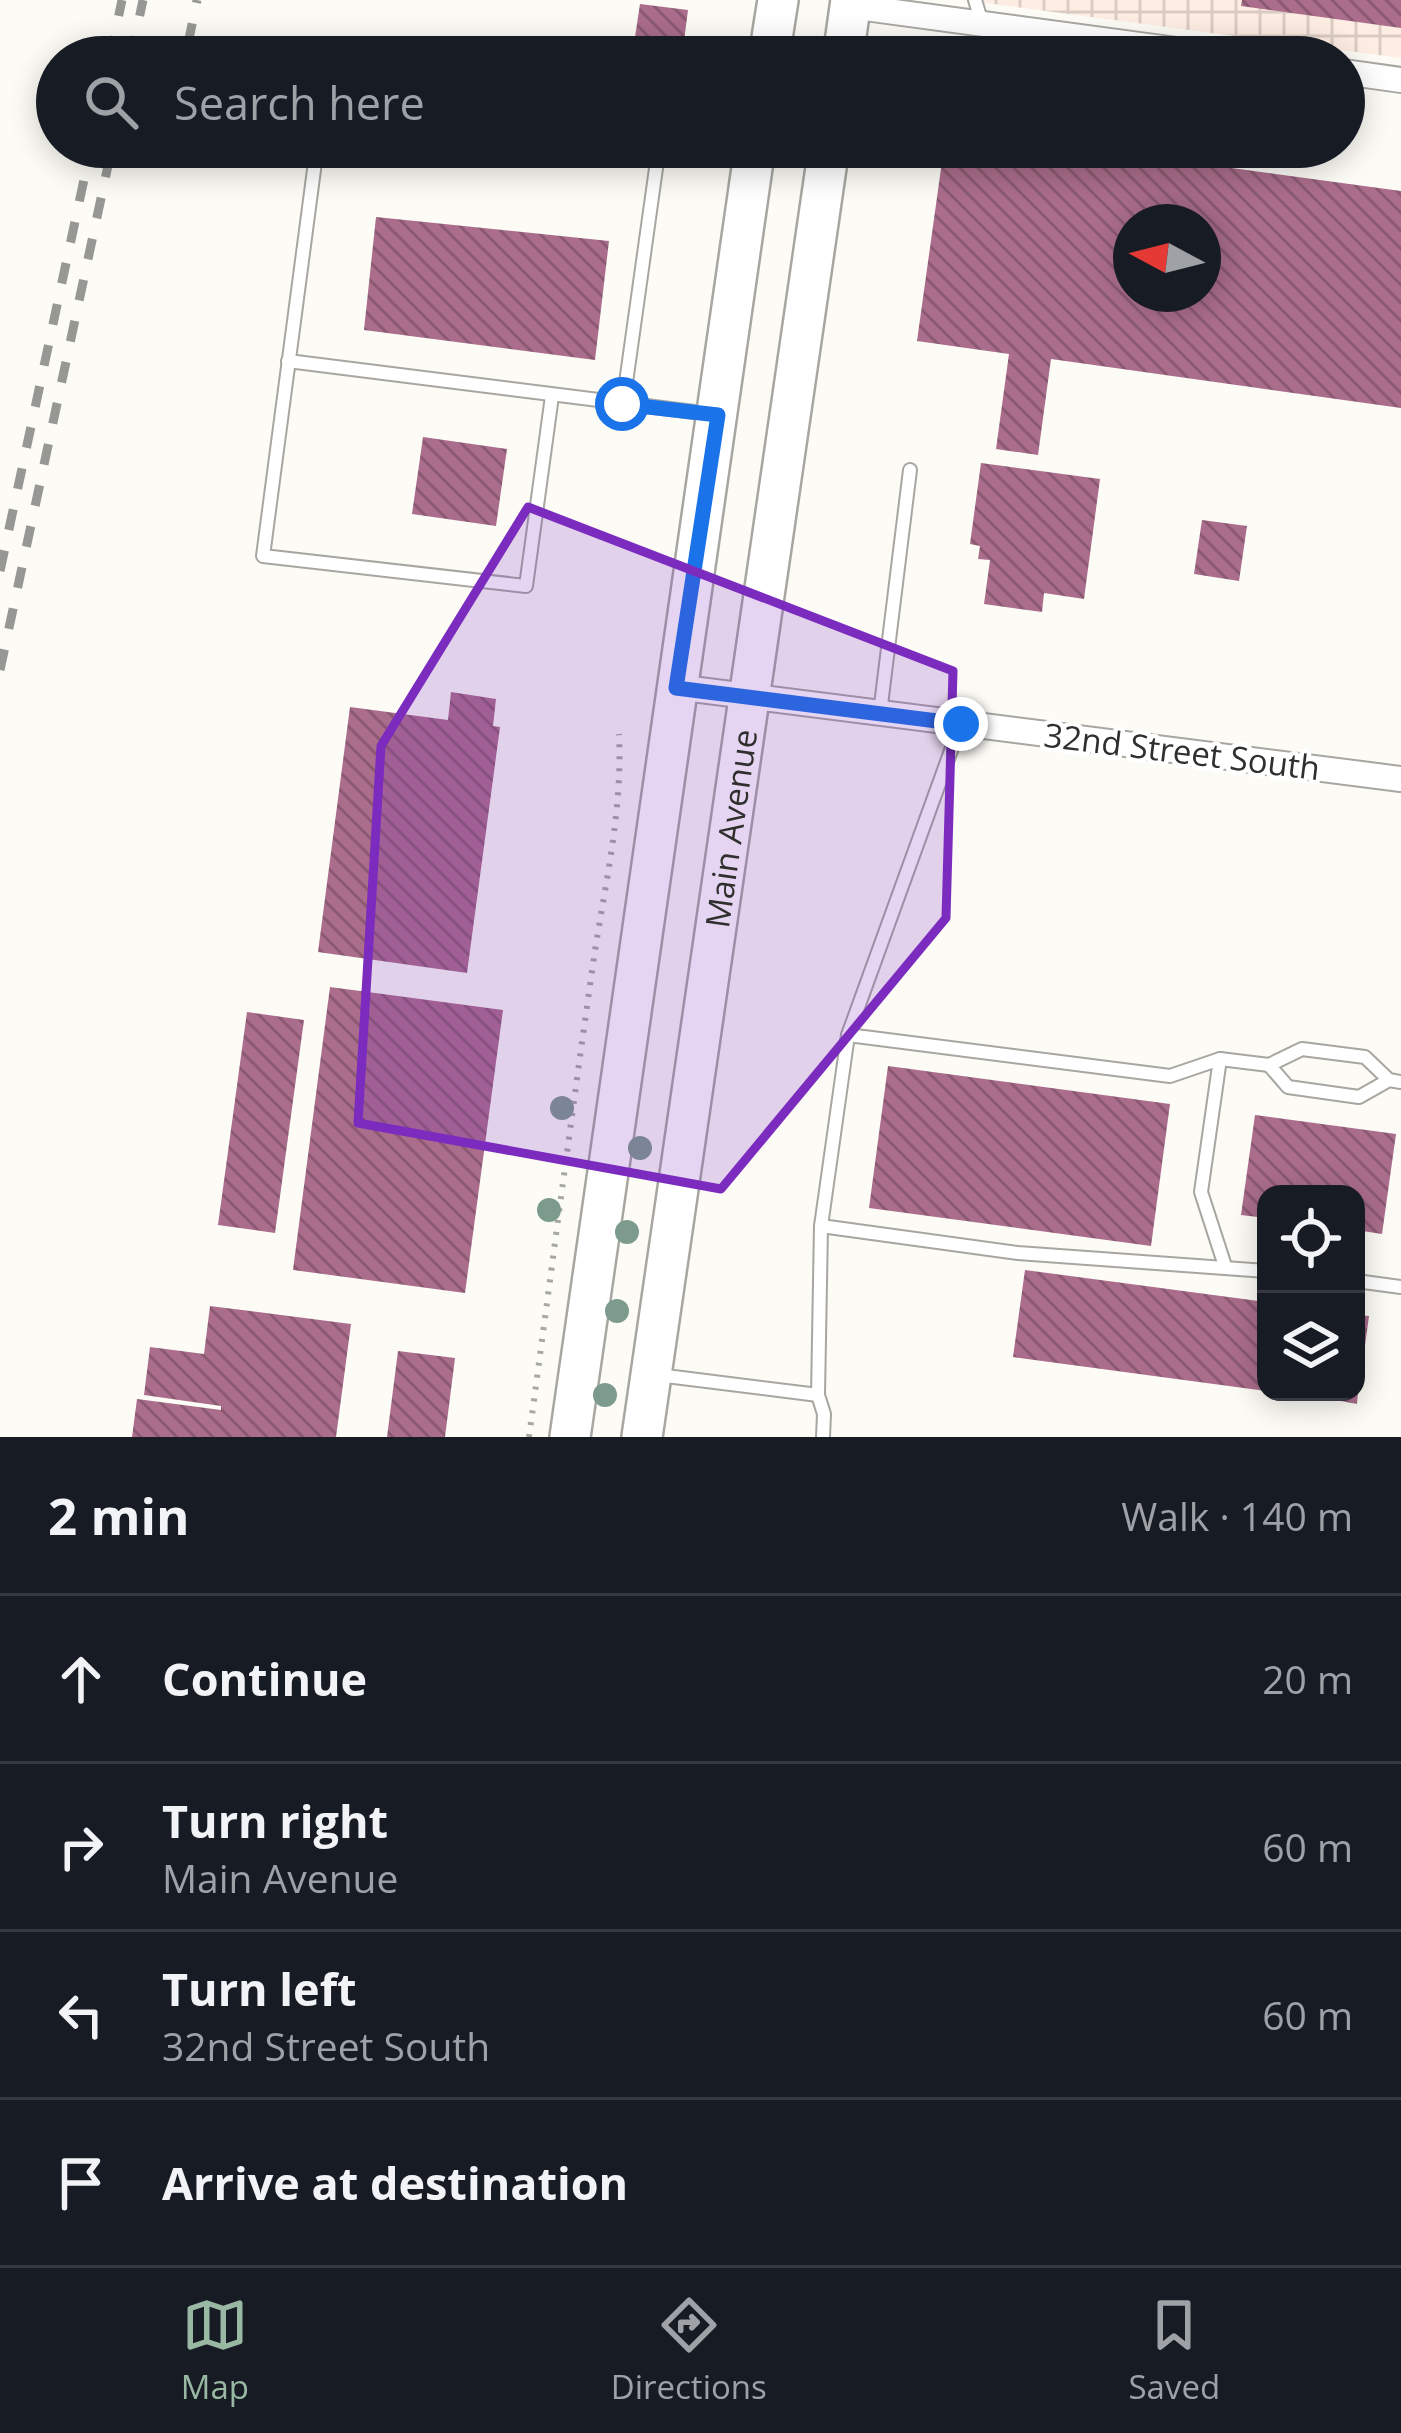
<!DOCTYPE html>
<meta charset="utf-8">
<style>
:root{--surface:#171b24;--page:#20242c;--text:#f1f3f6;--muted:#9ea1a6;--line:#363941;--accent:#98b8a3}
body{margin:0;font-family:"Open Sans",sans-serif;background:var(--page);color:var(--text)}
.controls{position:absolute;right:36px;bottom:36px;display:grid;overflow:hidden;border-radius:24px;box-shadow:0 6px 30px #0003}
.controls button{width:108px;height:108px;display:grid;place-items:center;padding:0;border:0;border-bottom:3px solid var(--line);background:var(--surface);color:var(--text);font:60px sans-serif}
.compass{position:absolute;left:1113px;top:204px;width:108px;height:108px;border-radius:50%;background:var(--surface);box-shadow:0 6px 30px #0003;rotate:277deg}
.stop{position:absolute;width:36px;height:36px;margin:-27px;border:9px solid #1a73e8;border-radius:50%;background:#fff}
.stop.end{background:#1a73e8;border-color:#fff;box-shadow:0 3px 12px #0008}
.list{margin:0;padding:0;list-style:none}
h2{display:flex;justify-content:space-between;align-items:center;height:156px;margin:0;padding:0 48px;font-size:51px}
h2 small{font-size:39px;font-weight:400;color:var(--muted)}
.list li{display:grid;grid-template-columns:78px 1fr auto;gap:36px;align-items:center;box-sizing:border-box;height:168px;padding:0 48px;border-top:3px solid var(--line)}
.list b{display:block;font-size:45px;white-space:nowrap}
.list p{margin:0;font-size:39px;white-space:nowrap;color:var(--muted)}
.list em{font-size:39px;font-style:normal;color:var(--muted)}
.icon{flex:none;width:66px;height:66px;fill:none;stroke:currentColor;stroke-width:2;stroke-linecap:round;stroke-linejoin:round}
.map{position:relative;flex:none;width:1401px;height:1437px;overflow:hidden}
.search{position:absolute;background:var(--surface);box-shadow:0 6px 30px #0003;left:36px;right:36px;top:36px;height:132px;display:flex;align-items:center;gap:30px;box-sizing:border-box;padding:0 42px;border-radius:66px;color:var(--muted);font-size:45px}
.sheet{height:828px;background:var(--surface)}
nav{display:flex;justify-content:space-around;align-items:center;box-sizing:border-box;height:168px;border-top:3px solid var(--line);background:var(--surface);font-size:33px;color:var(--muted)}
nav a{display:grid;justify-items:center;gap:6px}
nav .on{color:var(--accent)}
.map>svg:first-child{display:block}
.industrial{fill:url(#industrial-grid)}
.building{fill:url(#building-back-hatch);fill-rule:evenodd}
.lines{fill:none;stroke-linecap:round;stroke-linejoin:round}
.lane-casing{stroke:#a7a6a1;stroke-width:16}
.street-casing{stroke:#a7a6a1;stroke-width:28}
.primary-casing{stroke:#a7a6a1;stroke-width:44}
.path{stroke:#a7a7a3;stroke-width:6;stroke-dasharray:3 9;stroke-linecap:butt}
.lane{stroke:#fff;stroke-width:12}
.street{stroke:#fff;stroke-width:24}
.primary{stroke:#fff;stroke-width:39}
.rail{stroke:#979793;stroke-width:9;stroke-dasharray:21 21;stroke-linecap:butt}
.tree{fill:#7c9b8d}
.route{stroke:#1a73e8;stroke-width:15}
.marked{fill:#7b2cbf;fill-opacity:0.2;stroke:#7b2cbf;stroke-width:9;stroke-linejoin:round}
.labels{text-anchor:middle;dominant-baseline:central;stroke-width:9;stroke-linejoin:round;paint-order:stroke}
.street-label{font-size:33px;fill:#2f2f2d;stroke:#fff}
</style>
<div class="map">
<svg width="1401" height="1437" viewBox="0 0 1401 1437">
<defs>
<pattern id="industrial-grid" width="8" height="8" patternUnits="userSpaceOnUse" patternTransform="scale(3)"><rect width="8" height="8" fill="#feede2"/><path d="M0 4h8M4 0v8" fill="none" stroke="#daccc2"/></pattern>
<pattern id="building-back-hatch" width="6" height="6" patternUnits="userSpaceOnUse" patternTransform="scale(3)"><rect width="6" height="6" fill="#aa6d8b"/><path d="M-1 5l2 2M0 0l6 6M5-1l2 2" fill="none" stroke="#8b5a72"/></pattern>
</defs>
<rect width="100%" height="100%" fill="#fcfbf6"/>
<path class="industrial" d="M964,0H1401V58Z"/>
<g class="building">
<path d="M1242,0H1401V28L1241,6Z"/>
<path d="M640,4L688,10L682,57H632Z"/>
<path d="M587,43L597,45L596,57H585Z"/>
<path d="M601,44L623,47L622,57H599Z"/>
<path d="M944,147H1078L1401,191V408L1051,359L1038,455L996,449L1009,354L917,341ZM1131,222H1203V294H1131Z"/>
<path d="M376,217L609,241L595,360L364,330Z"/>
<path d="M423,437L507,449L496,526L412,514Z"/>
<path d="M981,463L1100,479L1084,599L1044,593L1042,612L984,604L990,560L978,559L980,546L970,544Z"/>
<path d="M1202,520L1247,526L1239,581L1194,574Z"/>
<path d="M451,692L496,699L493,726L500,727L467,973L318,952L350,707L448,720Z"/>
<path d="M330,987L503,1010L465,1293L293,1270Z"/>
<path d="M247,1012L304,1020L275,1233L218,1225Z"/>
<path d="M888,1066L1170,1104L1151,1246L869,1208Z"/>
<path d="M1255,1115L1396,1134L1382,1234L1356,1230V1194H1266V1218L1241,1215Z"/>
<path d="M1025,1270L1266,1302V1391L1013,1357Z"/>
<path d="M210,1306L351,1324L336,1437H132L137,1399L221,1410V1406L144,1395L150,1347L204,1354Z"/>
<path d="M1356,1315L1369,1316L1359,1390L1356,1389Z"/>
<path d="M398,1351L455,1358L445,1437H387Z"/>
<path d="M1292,1392H1358L1357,1404Z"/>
</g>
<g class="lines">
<defs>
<g id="lane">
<path d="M975,0L982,23"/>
<path d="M317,147L263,556L526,586L552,396"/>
<path d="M665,147L747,158"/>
<path d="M288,361L710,414"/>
<path d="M623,404L659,147"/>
<path d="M880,713L910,470"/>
<path d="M848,1035L1170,1076L1220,1059L1269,1065"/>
<path d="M1220,1059L1201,1192L1225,1266"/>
<path d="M1389,1080L1359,1097L1288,1087L1269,1065L1302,1049L1365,1057L1389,1080L1401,1082"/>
<path d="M821,1226L1018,1253L1266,1271"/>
<path d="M1356,1281L1401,1287"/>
<path d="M658,1375L818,1395L821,1226L848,1035L961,723"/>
<path d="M818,1395L824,1414L823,1437"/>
</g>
<g id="street">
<path d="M850,6L1229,57"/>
<path d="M1344,72L1401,80"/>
<path d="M676,687L1401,779"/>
</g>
<g id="primary">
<path d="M769,57L778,0"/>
<path d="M843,57L851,0"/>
<path d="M570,1437L755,147"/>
<path id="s1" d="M642,1437L829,147"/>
</g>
</defs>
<use href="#lane" class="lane-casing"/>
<use href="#street" class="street-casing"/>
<use href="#primary" class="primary-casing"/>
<path class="path" d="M529,1437C550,1282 570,1126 592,971C603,892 623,815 619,734"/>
<use href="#lane" class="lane"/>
<use href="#street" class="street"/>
<use href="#primary" class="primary"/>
<g class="rail">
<path d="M188,44L197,0"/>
<path d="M110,57L122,0"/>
<path d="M131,57L143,0"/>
<path d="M0,571L91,147"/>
<path d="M0,670L112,147"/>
</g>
</g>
<g class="tree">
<circle cx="562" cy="1108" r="12"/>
<circle cx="640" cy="1148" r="12"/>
<circle cx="549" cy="1210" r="12"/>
<circle cx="627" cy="1232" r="12"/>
<circle cx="617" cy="1311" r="12"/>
<circle cx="605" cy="1395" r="12"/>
</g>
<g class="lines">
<path class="route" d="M622,404L718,415L676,688L961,724"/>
</g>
<path class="marked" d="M528,507L953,671L946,918L721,1189L358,1123L381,746Z"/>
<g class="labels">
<g class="street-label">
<text transform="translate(1182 751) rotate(7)">32nd Street South</text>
<text stroke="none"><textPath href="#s1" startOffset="615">Main Avenue</textPath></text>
</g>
</g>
</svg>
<div class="controls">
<button><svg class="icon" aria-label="locate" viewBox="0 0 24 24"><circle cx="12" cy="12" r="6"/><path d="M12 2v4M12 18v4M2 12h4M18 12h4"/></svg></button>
<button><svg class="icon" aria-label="layers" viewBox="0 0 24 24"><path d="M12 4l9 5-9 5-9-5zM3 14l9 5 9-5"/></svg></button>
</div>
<svg class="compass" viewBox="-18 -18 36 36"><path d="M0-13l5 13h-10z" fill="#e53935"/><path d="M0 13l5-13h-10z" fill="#9ea1a6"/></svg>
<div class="stop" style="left:622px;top:404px"></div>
<div class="stop end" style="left:961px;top:724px"></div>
<div class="search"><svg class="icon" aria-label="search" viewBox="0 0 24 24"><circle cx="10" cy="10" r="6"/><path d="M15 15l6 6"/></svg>Search here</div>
</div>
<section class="sheet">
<h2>2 min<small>Walk · 140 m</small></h2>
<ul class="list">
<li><svg class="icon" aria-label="ahead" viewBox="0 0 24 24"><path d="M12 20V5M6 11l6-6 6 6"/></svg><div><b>Continue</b></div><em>20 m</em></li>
<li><svg class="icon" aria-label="right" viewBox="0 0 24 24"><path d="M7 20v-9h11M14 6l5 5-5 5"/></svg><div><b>Turn right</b><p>Main Avenue</p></div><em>60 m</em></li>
<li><svg class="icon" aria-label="left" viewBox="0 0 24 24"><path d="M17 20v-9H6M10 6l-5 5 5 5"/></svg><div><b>Turn left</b><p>32nd Street South</p></div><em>60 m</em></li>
<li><svg class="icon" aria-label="arrive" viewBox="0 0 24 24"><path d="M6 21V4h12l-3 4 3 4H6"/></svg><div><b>Arrive at destination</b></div></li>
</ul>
</section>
<nav>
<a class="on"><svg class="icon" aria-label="map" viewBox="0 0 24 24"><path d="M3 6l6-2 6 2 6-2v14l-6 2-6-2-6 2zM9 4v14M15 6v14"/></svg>Map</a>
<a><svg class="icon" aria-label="directions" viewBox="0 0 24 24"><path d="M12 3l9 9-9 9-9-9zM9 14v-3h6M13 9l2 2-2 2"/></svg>Directions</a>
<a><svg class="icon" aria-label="saved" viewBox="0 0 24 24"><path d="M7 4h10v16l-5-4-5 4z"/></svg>Saved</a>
</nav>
